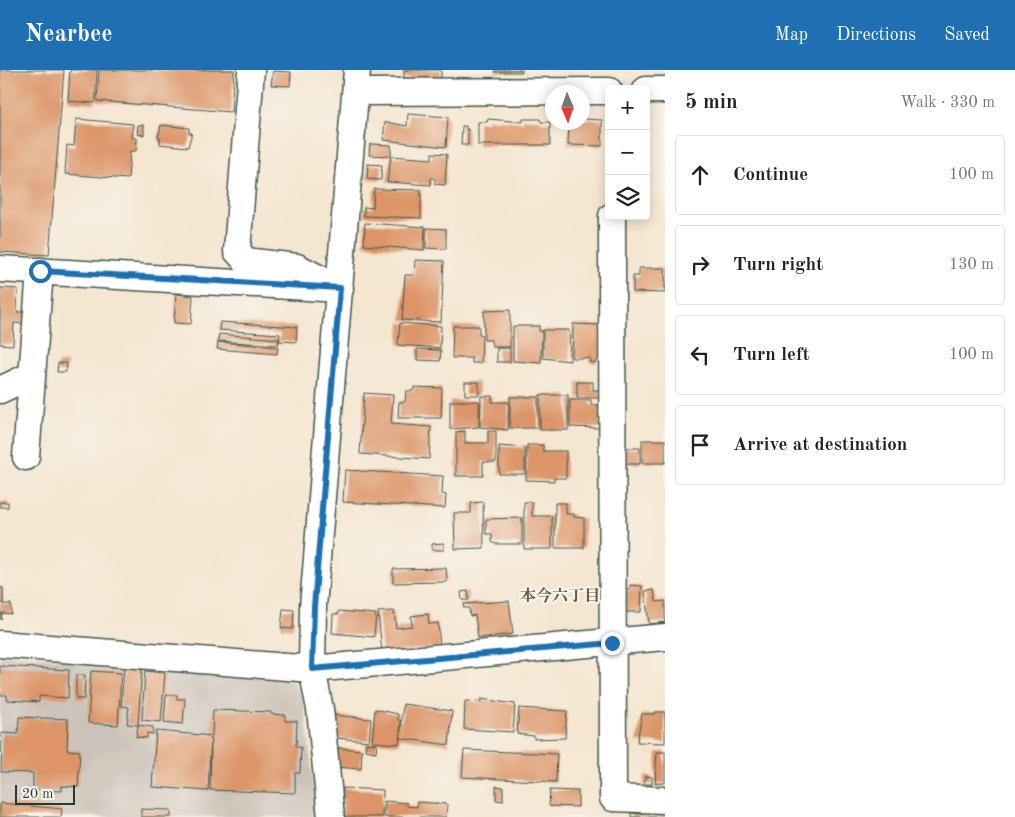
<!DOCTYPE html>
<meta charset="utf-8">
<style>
:root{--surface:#fff;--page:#f6f6f6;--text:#202124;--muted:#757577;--line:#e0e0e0;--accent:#1f6fb2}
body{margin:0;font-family:"Old Standard TT","Noto Serif JP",serif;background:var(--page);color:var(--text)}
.controls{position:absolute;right:15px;top:15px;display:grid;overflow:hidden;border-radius:5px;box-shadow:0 2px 12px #0003}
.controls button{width:45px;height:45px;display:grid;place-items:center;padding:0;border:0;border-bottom:1px solid var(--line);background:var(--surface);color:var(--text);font:25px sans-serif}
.compass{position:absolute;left:545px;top:15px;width:45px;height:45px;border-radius:50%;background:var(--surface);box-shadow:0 2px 12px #0003;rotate:178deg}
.scale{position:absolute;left:15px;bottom:12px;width:60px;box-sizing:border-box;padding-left:5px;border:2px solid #1f3d34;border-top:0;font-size:14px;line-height:18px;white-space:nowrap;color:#1f3d34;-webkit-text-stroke:4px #f7f3e8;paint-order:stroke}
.stop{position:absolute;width:15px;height:15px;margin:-11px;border:4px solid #1f6fb2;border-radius:50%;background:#fff}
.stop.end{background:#1f6fb2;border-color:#fff;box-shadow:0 1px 5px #0008}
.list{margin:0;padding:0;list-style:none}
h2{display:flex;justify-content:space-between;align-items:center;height:65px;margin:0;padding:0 20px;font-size:21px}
h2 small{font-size:16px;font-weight:400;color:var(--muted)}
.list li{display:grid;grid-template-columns:32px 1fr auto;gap:15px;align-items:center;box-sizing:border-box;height:80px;margin:0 10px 10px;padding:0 10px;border:1px solid var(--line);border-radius:5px}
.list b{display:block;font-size:19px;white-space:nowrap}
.list em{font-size:16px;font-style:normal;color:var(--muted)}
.icon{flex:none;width:28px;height:28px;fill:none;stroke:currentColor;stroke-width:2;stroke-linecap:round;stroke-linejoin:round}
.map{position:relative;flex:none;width:665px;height:747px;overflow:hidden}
header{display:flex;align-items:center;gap:30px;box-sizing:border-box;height:70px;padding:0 25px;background:var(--accent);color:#fff}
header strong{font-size:24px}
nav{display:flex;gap:28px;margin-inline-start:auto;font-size:18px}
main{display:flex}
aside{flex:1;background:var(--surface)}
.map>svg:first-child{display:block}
.industrial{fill:#ccc2b9}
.building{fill:#dc9467}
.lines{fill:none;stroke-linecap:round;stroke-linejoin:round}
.minor-casing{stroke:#3f564b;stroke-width:29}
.minor{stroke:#fff;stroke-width:26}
.route{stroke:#1f6fb2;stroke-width:6}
.labels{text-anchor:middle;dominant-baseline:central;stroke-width:4.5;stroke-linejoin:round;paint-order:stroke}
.neighbourhood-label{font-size:16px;font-weight:bold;fill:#615b46;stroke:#f7f3e8}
</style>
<header>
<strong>Nearbee</strong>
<nav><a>Map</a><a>Directions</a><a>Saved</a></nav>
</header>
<main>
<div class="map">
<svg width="665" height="747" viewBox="0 0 665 747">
<rect width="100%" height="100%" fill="#f7f3e8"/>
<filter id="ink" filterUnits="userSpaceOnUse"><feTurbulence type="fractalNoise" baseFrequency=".02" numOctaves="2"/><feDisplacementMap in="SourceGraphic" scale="10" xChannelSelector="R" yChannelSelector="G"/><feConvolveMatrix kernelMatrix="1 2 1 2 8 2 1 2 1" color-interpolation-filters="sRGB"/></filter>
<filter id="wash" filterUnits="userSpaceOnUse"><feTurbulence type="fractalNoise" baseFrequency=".0096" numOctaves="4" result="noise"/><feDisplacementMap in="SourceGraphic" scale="20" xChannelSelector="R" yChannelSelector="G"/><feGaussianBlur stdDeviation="1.12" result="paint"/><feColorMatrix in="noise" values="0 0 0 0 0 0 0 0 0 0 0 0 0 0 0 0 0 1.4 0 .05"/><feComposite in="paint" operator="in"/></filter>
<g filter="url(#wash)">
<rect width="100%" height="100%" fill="#f4e5cf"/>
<path class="industrial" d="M0,584L286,607L303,623L317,747H0Z"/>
<g id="blocks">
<g class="building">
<path d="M0,0H64L49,185L0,182Z"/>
<path d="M70,0H97L95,33L68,31Z"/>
<path d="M99,0H234L231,42L97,31Z"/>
<rect x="404" y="0" width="37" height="8"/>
<rect x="495" y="0" width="27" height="2"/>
<path d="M273,1L291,2L290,16L271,15Z"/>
<path d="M408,44L448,47L446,77L383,70L385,52L407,56Z"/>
<path d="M76,49L133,54L132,68H137L136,81H130L128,109L65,104L67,75L74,76Z"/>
<path d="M488,49L523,52V49H540L541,52H550V75H478V52H487Z"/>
<path d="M582,49L602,50V76L568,75L569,52H582Z"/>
<path d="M138,55H144V65L137,64Z"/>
<path d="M161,55L189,58V63H192L188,77L160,74V68H158Z"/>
<path d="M462,56H466V60L468,59V75H461Z"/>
<path d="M370,74L391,75V86L369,85Z"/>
<path d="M432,83L447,84L445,115L435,114V108H431V115L387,112L391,86L432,89Z"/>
<path d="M368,94L382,95L381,110L367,109Z"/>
<path d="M374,119L421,120V148L364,146V137L373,138Z"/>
<path d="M365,153L425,157L424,180L364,175Z"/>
<path d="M426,158L446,159V179L426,178Z"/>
<path d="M415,190L444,191L441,252L402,250L405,205H414Z"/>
<path d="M639,198H665V223L633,222V206H639Z"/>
<path d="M0,218L18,219L17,242H27L26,254L14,253L13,275L0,274Z"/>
<path d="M176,224L193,226L191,254L174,253Z"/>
<path d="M510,240V277H492L491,270H484V241Z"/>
<path d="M220,252L297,257L296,272L279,271L280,264L219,260Z"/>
<path d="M400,253L441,256L440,278L398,275Z"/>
<path d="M573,254L602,255L601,284L595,293L589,292L590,288H572Z"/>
<path d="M453,256H479V264L482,265L481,293H472V288H452Z"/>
<path d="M513,256H539V261H542L541,293L513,291Z"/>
<path d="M543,260H569L570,291L543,288Z"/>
<path d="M219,264L279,269L278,275L218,271Z"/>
<path d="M218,272L278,277L277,284L217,279Z"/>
<rect x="497" y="278" width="13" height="14"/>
<path d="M417,279L441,280L440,291L417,290Z"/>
<path d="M58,293H67L66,302H57Z"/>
<rect x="465" y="312" width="14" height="13"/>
<path d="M577,312H593V320H601V328H577Z"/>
<path d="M414,317L442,318L441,348H398L399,332H405L406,321H413Z"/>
<path d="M364,323L393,325L391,354L431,357L429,389L360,384Z"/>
<rect x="540" y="325" width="28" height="35"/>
<path d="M481,326H492V332H509L508,360L480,357Z"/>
<rect x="510" y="327" width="28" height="31"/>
<path d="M570,330H591V335H601L600,358L570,357Z"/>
<path d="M450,331H479V357L450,359Z"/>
<path d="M465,361V373H488V361H496V392H483V406H456V362Z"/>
<rect x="642" y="370" width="23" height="23"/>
<path d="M527,375H543V381H566V408H554V411L526,410Z"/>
<path d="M499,376L525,378V404H499Z"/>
<path d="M624,378H640V394H623Z"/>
<path d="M345,400L443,406L442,424L446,425L445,438L343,432Z"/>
<rect x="0" y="432" width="8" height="5"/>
<path d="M483,432L484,478L455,479L454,443H471V433Z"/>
<path d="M524,432H532V446H552V479H524Z"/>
<path d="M555,433H566V444H574V447L584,448V478H555Z"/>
<path d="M522,448V474H496L492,472V464H486V449Z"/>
<path d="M444,473V480H432V474Z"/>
<path d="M446,498L447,512L393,513V499Z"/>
<path d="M630,515L642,516L641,542H623V520H630Z"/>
<path d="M0,517L3,518V534H11V544L2,543L1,550Z"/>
<path d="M654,520L656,532L665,531V552L649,554L645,521Z"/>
<path d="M468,521L469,530H462L461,522Z"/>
<path d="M509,531L513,564L478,568L475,545L470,546L469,538H464L463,534Z"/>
<path d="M283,539L294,540L293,559L281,558Z"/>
<path d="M339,541L376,544L374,567L332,563L333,544H339Z"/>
<path d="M394,541L396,558L412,556L411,546L428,544L429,554L438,553L440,578L382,582L378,542Z"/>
<path d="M0,596L69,600L68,628L39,626V632L7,630V625H0Z"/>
<path d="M124,596L142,597L138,655L127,654L129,637L121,636Z"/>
<path d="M91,601L121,603L118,655L88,653Z"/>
<path d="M145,601L165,603L161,652L142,650Z"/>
<path d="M76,605H85L84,629H76Z"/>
<path d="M166,625H177V629H185L183,654L164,652Z"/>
<path d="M481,629L515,634L513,662L464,659L465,631L481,632Z"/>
<path d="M403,634L452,641L449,675L400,668Z"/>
<path d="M519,638L567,641L565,668L534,669V666L517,664Z"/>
<path d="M375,639L398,644V650L401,651L399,674L372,672Z"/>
<path d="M213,640L271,642V644L285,645V651H297L296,677H301L300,703H295V723L210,720L211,668L208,721L152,717L156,661L212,666Z"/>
<path d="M655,642H665V673L637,672L642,644H655Z"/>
<path d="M333,645L371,649L369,671L335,668Z"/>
<path d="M19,647L68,649L67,680L80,681L78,717L62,716V721L33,720V703L1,702L2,663L18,664Z"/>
<path d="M138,655L153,657V664L147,663V668L136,667Z"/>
<path d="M366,673L377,674L376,682L365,680Z"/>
<path d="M337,678L362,680L361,699L336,697Z"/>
<path d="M464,680L557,684L556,712L462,707Z"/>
<path d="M657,682H665V713H655Z"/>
<path d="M645,706L652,707V714H644Z"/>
<path d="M496,716L503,717V731L496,730Z"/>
<path d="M343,718L383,720L382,747H342Z"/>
<path d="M550,720L578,721V737L549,736Z"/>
<path d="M385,731L407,733V736L417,737V732L447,734L446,747H384Z"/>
<path d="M0,733L62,739L61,747H0Z"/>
<path d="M640,738L654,739V743L665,744V747H631V743L640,744Z"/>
<path d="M141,739L171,740V747H141Z"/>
</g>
</g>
</g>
<g filter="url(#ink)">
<use href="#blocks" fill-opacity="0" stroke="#3f564b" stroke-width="1"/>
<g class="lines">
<defs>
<g id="minor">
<path d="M646,20H665"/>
<path d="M356,22L609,21"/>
<path d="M612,146L613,728L665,730"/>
<path d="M0,199L340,219L297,197L246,191L237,181L251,0"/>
<path d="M0,320L32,305"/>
<path d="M26,387L40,201"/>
<path d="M0,574L312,599L665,567"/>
<path d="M331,747L320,639L312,599L313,537L357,0"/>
</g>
</defs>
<use href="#minor" class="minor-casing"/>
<use href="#minor" class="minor"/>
</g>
</g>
<g class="lines" filter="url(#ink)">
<path class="route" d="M40,201L340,218L314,537L312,599L612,573"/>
</g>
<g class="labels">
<g class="neighbourhood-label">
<text x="560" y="527">本今六丁目</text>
</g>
</g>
</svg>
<div class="controls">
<button>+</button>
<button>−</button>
<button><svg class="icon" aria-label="layers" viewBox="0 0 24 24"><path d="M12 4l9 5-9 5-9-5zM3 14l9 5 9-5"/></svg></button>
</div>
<svg class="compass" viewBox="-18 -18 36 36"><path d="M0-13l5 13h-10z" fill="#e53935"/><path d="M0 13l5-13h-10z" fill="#757577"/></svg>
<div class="scale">20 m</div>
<div class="stop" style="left:40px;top:201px"></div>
<div class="stop end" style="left:612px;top:573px"></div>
</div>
<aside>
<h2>5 min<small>Walk · 330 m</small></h2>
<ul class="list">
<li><svg class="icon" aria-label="ahead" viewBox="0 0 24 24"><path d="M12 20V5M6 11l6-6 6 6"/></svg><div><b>Continue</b></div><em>100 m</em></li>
<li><svg class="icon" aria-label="right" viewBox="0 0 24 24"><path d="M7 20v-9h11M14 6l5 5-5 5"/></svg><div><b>Turn right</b></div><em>130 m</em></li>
<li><svg class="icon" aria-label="left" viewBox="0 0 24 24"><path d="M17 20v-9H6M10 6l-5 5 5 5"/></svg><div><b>Turn left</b></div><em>100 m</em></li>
<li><svg class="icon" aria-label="arrive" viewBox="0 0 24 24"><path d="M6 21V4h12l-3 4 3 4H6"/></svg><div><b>Arrive at destination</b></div></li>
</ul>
</aside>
</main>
